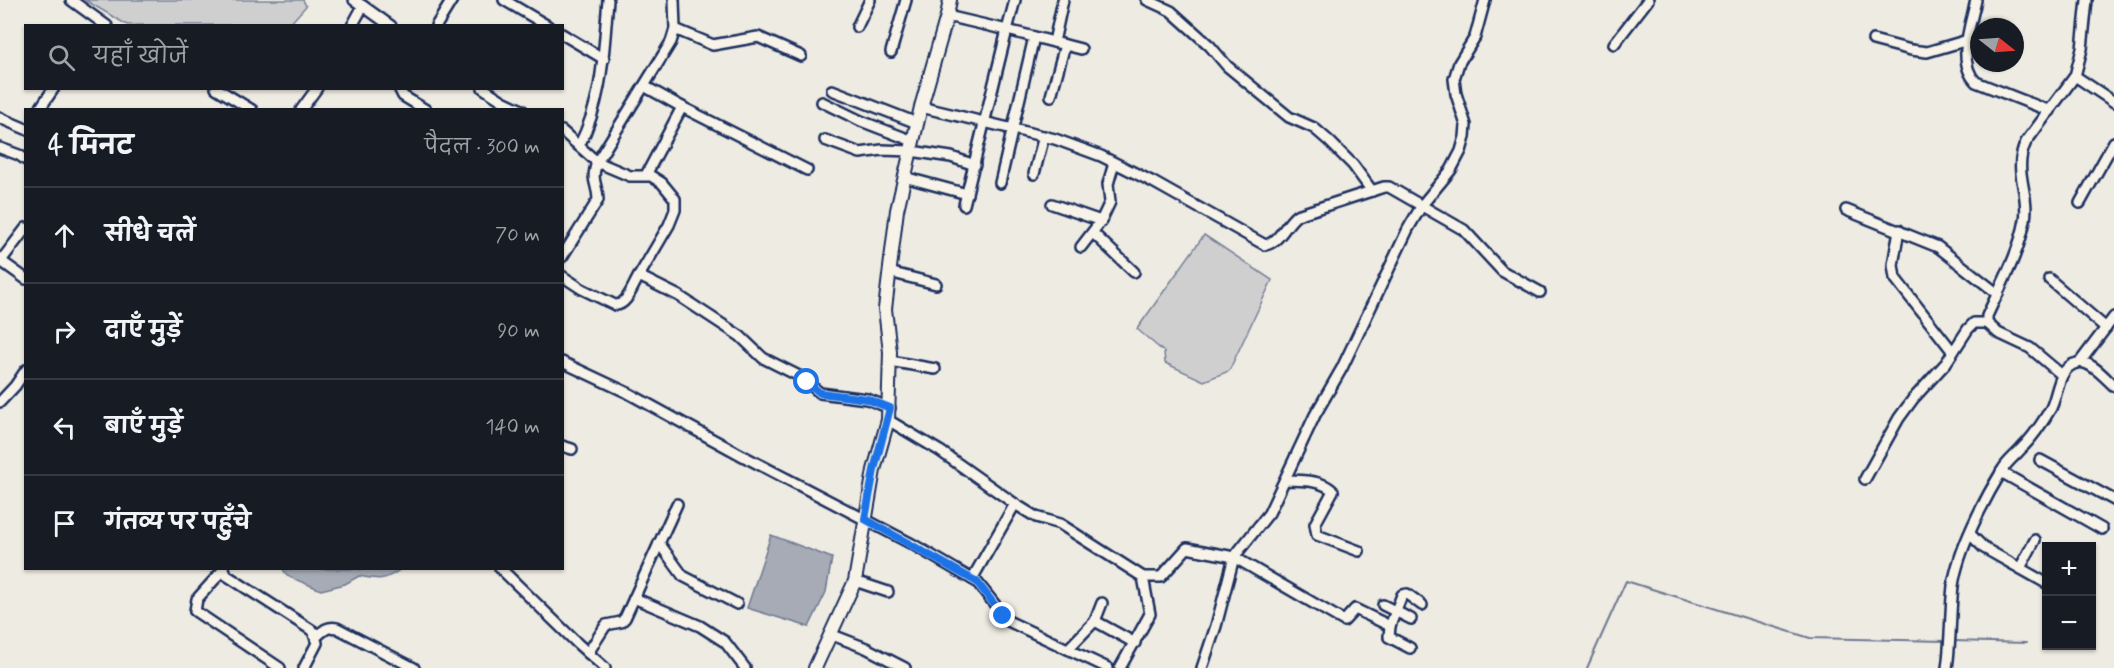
<!DOCTYPE html>
<html lang="hi">
<meta charset="utf-8">
<style>
:root{--surface:#171b24;--page:#242831;--text:#f1f3f6;--muted:#9ea1a6;--line:#363941}
body{margin:0;font-family:Mynerve,"Playpen Sans Deva",sans-serif;background:var(--page);color:var(--text)}
.controls{position:absolute;right:18px;bottom:18px;display:grid;overflow:hidden;border-radius:0px;box-shadow:0 2px 4px #0004}
.controls button{width:54px;height:54px;display:grid;place-items:center;padding:0;border:0;border-bottom:2px solid var(--line);background:var(--surface);color:var(--text);font:30px sans-serif}
.compass{position:absolute;left:1970px;top:18px;width:54px;height:54px;border-radius:50%;background:var(--surface);box-shadow:0 2px 4px #0004;rotate:107deg}
.stop{position:absolute;width:18px;height:18px;margin:-14px;border:4px solid #1a73e8;border-radius:50%;background:#fff}
.stop.end{background:#1a73e8;border-color:#fff;box-shadow:0 2px 6px #0008}
.list{margin:0;padding:0;list-style:none}
h2{display:flex;justify-content:space-between;align-items:center;height:78px;margin:0;padding:0 24px;font-size:26px}
h2 small{font-size:20px;font-weight:400;color:var(--muted)}
.list li{display:grid;grid-template-columns:39px 1fr auto;gap:18px;align-items:center;box-sizing:border-box;height:96px;padding:0 24px;border-top:2px solid var(--line)}
.list b{display:block;font-size:22px;white-space:nowrap}
.list em{font-size:20px;font-style:normal;color:var(--muted)}
.icon{flex:none;width:33px;height:33px;fill:none;stroke:currentColor;stroke-width:2;stroke-linecap:round;stroke-linejoin:round}
.map{position:relative;flex:none;width:2114px;height:668px;overflow:hidden}
.search{position:absolute;background:var(--surface);box-shadow:0 2px 4px #0004;left:24px;top:24px;width:540px;height:66px;display:flex;align-items:center;gap:15px;box-sizing:border-box;padding:0 21px;border-radius:0px;color:var(--muted);font-size:22px}
.panel{position:absolute;background:var(--surface);box-shadow:0 2px 4px #0004;left:24px;top:108px;width:540px;height:462px;border-radius:0px}
.map>svg:first-child{display:block}
.green{fill:#cfcfcf;stroke:#757f96;stroke-width:1.5}
.water{fill:#a6abb5;stroke:#6e7992;stroke-width:1.5}
.lines{fill:none;stroke-linecap:round;stroke-linejoin:round}
.stream{stroke:#6e7992;stroke-width:2}
.minor-casing{stroke:#1b2f5e;stroke-width:14}
.tertiary-casing{stroke:#1b2f5e;stroke-width:16}
.minor{stroke:#f7f3e8;stroke-width:9}
.tertiary{stroke:#f7f3e8;stroke-width:12}
.route{stroke:#1a73e8;stroke-width:8}
</style>
<div class="map">
<svg width="2114" height="668" viewBox="0 0 2114 668">
<rect width="100%" height="100%" fill="#eeebe2"/>
<filter id="ink" filterUnits="userSpaceOnUse"><feTurbulence type="fractalNoise" baseFrequency=".0167" numOctaves="2"/><feDisplacementMap in="SourceGraphic" scale="12" xChannelSelector="R" yChannelSelector="G"/><feConvolveMatrix kernelMatrix="1 2 1 2 8 2 1 2 1" color-interpolation-filters="sRGB"/></filter>
<g filter="url(#ink)">
<g class="green">
<path d="M85,0H303L306,6L289,25H127Z"/>
<path d="M1204,235L1272,280L1229,371L1204,381L1165,363L1164,352L1137,329Z"/>
</g>
<g class="water">
<path d="M771,535L832,558L826,592L809,627L747,608Z"/>
<path d="M283,569H401C385,581 379,580 359,576L345,584L321,590L287,576Z"/>
</g>
<g class="lines">
<g class="stream">
<path d="M1954,641L2026,643"/>
<path d="M1587,668L1626,581L1810,638L1945,641"/>
</g>
<defs>
<g id="minor">
<path d="M71,0L107,26"/>
<path d="M504,0L548,26"/>
<path d="M674,0L675,29"/>
<path d="M1147,0L1171,11L1210,46L1227,66L1289,117L1314,128L1329,141L1353,165L1372,191"/>
<path d="M1976,0C1971,24 1956,62 1976,82L2050,111"/>
<path d="M363,6L391,26"/>
<path d="M947,16L1007,30L1015,0"/>
<path d="M352,26L363,6L354,0"/>
<path d="M436,26L452,0"/>
<path d="M857,27L870,0"/>
<path d="M562,34L604,59"/>
<path d="M1873,40L1911,50L1927,52L1968,40"/>
<path d="M1054,42L1063,0"/>
<path d="M1614,44L1648,0"/>
<path d="M891,52L906,0"/>
<path d="M2075,76L2114,102"/>
<path d="M644,86L682,107L646,175"/>
<path d="M216,88L252,110"/>
<path d="M399,88L403,96L426,110"/>
<path d="M483,88L503,101L522,110"/>
<path d="M832,90L917,123"/>
<path d="M1051,96L1065,45"/>
<path d="M822,102L861,121L913,141"/>
<path d="M682,107L807,170"/>
<path d="M921,107L1055,139L1101,156L1153,182L1265,245C1279,243 1286,223 1297,215L1384,187H1389L1464,230L1502,271L1540,292"/>
<path d="M39,110L54,88"/>
<path d="M301,110L317,88"/>
<path d="M0,118L26,129"/>
<path d="M562,131L597,162L671,42L675,29L713,45L758,37L801,56"/>
<path d="M825,140L860,153L882,150L911,151L951,157L975,165"/>
<path d="M579,146C604,97 603,53 608,0"/>
<path d="M0,148L19,155L26,160"/>
<path d="M1034,174L1044,136"/>
<path d="M904,177L967,194"/>
<path d="M1000,183L1034,37"/>
<path d="M2080,203L2114,142"/>
<path d="M1052,204L1101,221"/>
<path d="M964,205L1007,30L1081,49"/>
<path d="M1846,210L1938,247L1998,294"/>
<path d="M1899,230L1893,265L1895,278L1953,352"/>
<path d="M1093,233L1134,272"/>
<path d="M1081,247L1101,221L1110,202L1108,184L1114,163"/>
<path d="M562,257L598,200C598,183 590,183 597,162L630,176H651L662,183L675,199V210L669,225L639,276"/>
<path d="M1,261L26,279"/>
<path d="M0,262L26,228"/>
<path d="M889,272L936,284"/>
<path d="M562,276L582,289L615,305C627,306 633,285 639,276L679,296L740,336L763,358L801,377L820,393L867,399L890,408"/>
<path d="M2049,279L2106,328"/>
<path d="M890,361L935,369"/>
<path d="M562,362L628,393L743,456L912,544L977,582L1008,621L1108,668"/>
<path d="M2080,362L2114,317"/>
<path d="M2062,375L2030,348L1998,333L1987,323V316C2001,285 2019,254 2025,220C2030,192 2012,171 2026,142L2075,76L2082,49L2087,0"/>
<path d="M0,402L15,386L26,370"/>
<path d="M888,420L940,451L1015,504L1036,517L1060,524L1143,577H1161L1187,548L1234,557L1344,621L1355,609L1390,626L1389,637L1410,648"/>
<path d="M562,446L572,449"/>
<path d="M2040,460L2114,500"/>
<path d="M2001,472L2102,529"/>
<path d="M1865,479L1899,418L1913,399L1946,363L1968,329L1974,323H1987"/>
<path d="M1285,480C1300,481 1321,479 1333,491L1315,524L1317,535L1359,551"/>
<path d="M1970,534L1984,548L2046,583"/>
<path d="M659,543L683,576L737,604"/>
<path d="M224,568L226,575L313,631L317,643L304,668"/>
<path d="M500,568L578,644L605,668"/>
<path d="M2020,568L2035,540"/>
<path d="M224,569L197,599L195,611L280,668"/>
<path d="M972,579L1015,504"/>
<path d="M855,581L888,592"/>
<path d="M634,598L700,626L725,642L745,668"/>
<path d="M1383,605L1411,619"/>
<path d="M1095,621L1135,643"/>
<path d="M1390,626L1402,595L1407,594L1422,605"/>
<path d="M830,634L866,648L905,668"/>
<path d="M316,637C323,631 327,626 337,628L414,668"/>
<path d="M1068,649L1095,621L1102,603"/>
<path d="M588,653L606,625L621,622L625,618L677,504"/>
<path d="M1120,668L1150,614L1143,577"/>
<path d="M1202,668L1216,626L1234,557L1269,513L1315,415L1342,368L1408,229L1422,205L1451,170L1461,151L1465,137L1466,125L1456,94L1454,79L1459,63L1475,37L1485,0"/>
<path d="M1947,668C1951,641 1950,613 1953,586C1958,550 1984,500 2003,469C2008,461 2015,456 2021,449C2032,438 2043,422 2051,408C2058,394 2058,367 2077,363C2090,359 2105,378 2114,386"/>
</g>
<path id="tertiary" d="M815,668L855,581L874,470L888,420L890,352L885,309L897,210L921,107L947,16L950,0"/>
</defs>
<use href="#minor" class="minor-casing"/>
<use href="#tertiary" class="tertiary-casing"/>
<use href="#minor" class="minor"/>
<use href="#tertiary" class="tertiary"/>
</g>
</g>
<g class="lines" filter="url(#ink)">
<path class="route" d="M807,382L820,393L867,399L890,408L874,470L865,519L977,582L1003,616"/>
</g>
</svg>
<div class="controls">
<button>+</button>
<button>−</button>
</div>
<svg class="compass" viewBox="-18 -18 36 36"><path d="M0-13l5 13h-10z" fill="#e53935"/><path d="M0 13l5-13h-10z" fill="#9ea1a6"/></svg>
<div class="stop" style="left:807px;top:382px"></div>
<div class="stop end" style="left:1003px;top:616px"></div>
<div class="search"><svg class="icon" aria-label="search" viewBox="0 0 24 24"><circle cx="10" cy="10" r="6"/><path d="M15 15l6 6"/></svg>यहाँ खोजें</div>
<section class="panel">
<h2>4 मिनट<small>पैदल · 300 m</small></h2>
<ul class="list">
<li><svg class="icon" aria-label="ahead" viewBox="0 0 24 24"><path d="M12 20V5M6 11l6-6 6 6"/></svg><div><b>सीधे चलें</b></div><em>70 m</em></li>
<li><svg class="icon" aria-label="right" viewBox="0 0 24 24"><path d="M7 20v-9h11M14 6l5 5-5 5"/></svg><div><b>दाएँ मुड़ें</b></div><em>90 m</em></li>
<li><svg class="icon" aria-label="left" viewBox="0 0 24 24"><path d="M17 20v-9H6M10 6l-5 5 5 5"/></svg><div><b>बाएँ मुड़ें</b></div><em>140 m</em></li>
<li><svg class="icon" aria-label="arrive" viewBox="0 0 24 24"><path d="M6 21V4h12l-3 4 3 4H6"/></svg><div><b>गंतव्य पर पहुँचे</b></div></li>
</ul>
</section>
</div>
